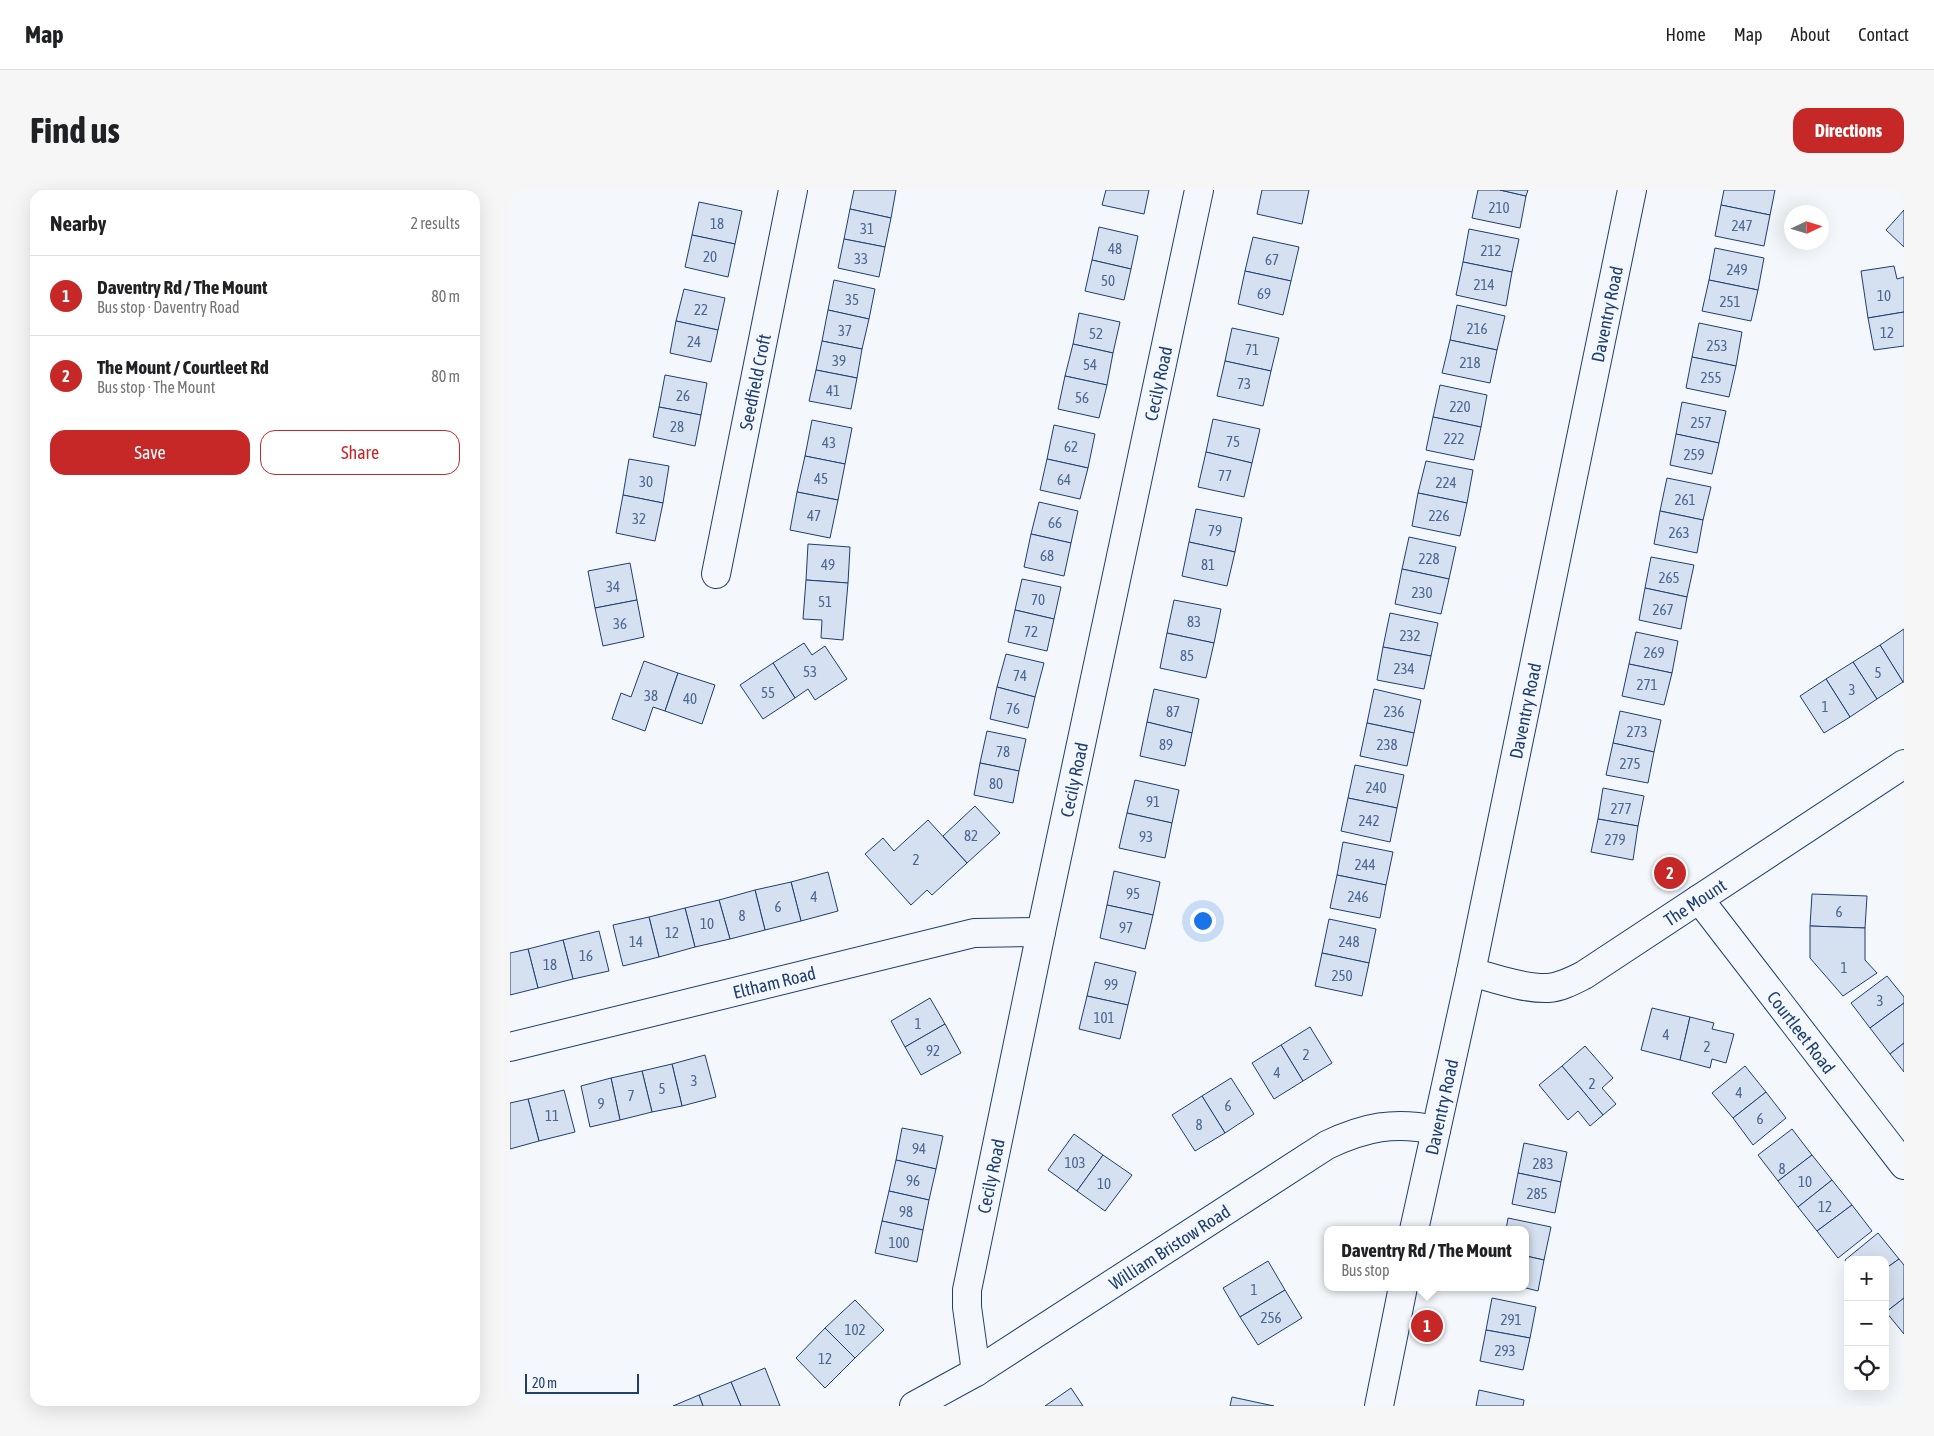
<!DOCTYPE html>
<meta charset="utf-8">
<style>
:root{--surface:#fff;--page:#f6f6f6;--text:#202124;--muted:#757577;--line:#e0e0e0;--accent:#c62828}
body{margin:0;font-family:"Asap Condensed",sans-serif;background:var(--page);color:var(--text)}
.controls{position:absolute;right:15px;bottom:15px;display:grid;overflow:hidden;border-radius:10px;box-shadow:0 5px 20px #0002}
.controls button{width:45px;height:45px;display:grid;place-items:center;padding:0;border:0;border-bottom:1px solid var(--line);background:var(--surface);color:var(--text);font:25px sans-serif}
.compass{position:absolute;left:1274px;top:15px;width:45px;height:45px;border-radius:50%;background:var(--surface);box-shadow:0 5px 20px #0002;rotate:86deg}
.scale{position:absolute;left:15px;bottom:12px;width:114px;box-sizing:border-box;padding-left:5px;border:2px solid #1d3f73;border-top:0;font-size:14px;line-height:18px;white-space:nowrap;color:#1d3f73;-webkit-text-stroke:4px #f4f7fb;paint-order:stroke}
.you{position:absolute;left:692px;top:730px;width:18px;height:18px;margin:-12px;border:4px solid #fff;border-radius:50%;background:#1a73e8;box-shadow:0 0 0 8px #1a73e833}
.badge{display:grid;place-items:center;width:32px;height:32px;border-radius:50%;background:var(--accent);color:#fff;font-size:16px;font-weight:700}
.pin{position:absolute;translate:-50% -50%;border:2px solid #fff;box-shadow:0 1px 5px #0006}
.popup{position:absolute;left:814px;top:1036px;width:205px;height:65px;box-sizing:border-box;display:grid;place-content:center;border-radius:10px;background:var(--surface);filter:drop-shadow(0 1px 4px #0005);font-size:16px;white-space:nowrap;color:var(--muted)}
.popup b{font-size:19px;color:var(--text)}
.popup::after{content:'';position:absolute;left:50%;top:100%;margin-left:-10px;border:10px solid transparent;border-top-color:var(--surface)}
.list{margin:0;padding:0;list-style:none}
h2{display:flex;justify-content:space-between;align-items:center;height:65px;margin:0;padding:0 20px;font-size:21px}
h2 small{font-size:16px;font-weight:400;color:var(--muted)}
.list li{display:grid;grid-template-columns:32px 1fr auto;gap:15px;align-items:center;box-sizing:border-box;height:80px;padding:0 20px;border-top:1px solid var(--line)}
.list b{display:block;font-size:19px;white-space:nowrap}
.list p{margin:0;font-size:16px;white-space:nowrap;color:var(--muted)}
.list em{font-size:16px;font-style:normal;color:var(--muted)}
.actions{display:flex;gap:10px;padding:15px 20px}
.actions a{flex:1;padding:11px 0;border:1px solid var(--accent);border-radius:15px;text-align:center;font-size:18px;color:var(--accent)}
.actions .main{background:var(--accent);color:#fff}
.icon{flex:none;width:28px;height:28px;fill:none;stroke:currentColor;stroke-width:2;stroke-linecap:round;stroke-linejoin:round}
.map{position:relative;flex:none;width:1394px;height:1216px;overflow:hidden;border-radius:15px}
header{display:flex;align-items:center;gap:30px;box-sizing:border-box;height:70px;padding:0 25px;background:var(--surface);border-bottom:1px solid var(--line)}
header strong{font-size:24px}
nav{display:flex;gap:28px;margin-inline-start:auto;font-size:18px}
.intro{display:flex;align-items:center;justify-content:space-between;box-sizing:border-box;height:120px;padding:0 30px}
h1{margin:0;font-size:35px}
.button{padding:12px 22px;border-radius:15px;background:var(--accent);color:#fff;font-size:18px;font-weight:700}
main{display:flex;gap:30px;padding:0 30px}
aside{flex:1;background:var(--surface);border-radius:15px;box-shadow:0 5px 20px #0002}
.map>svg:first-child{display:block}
.building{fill:#d5e0f0;stroke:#1d3f73}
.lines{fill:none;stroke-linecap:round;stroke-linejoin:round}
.street-casing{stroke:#1d3f73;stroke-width:30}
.secondary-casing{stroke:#1d3f73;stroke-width:30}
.street{stroke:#f4f7fb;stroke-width:28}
.secondary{stroke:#f4f7fb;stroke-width:28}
.labels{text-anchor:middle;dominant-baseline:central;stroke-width:4;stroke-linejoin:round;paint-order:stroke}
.number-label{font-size:15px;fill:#4b6792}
.street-label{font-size:18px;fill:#1d3f73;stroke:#f4f7fb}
</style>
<header>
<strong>Map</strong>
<nav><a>Home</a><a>Map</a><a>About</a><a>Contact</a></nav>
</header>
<div class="intro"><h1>Find us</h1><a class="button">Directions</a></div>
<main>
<aside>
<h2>Nearby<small>2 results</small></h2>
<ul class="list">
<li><span class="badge">1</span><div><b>Daventry Rd / The Mount</b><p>Bus stop · Daventry Road</p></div><em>80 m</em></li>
<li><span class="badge">2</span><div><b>The Mount / Courtleet Rd</b><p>Bus stop · The Mount</p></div><em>80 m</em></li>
</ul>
<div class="actions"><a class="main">Save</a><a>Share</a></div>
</aside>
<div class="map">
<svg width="1394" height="1216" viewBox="0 0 1394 1216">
<rect width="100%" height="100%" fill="#f4f7fb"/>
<g class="building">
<path d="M344,0H386L381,28L340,19Z"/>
<path d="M596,0H639L634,24L592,15Z"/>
<path d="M752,0H799L792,34L747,24Z"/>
<path d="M968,0H990L1016,6L1010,38L962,28Z"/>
<path d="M990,0H1018L1016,6Z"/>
<path d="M1214,0H1265L1260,25L1211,15Z"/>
<path d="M189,12L232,21L225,54L182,45Z"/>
<path d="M1211,15L1260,25L1254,56L1205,46Z"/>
<path d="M340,19L381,28L375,57L334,49Z"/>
<path d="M1394,20V57L1376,40Z"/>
<path d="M589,37L628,46L621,79L582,70Z"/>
<path d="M959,39L1009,49L1002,82L953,72Z"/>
<path d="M182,45L225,54L218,87L175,77Z"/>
<path d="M743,47L789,57L781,91L735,81Z"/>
<path d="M334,49L375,57L369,87L328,78Z"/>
<path d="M1205,58L1254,68L1248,100L1199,90Z"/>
<path d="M582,70L621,79L614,110L575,101Z"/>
<path d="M953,72L1002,82L996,116L946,105Z"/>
<path d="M1384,76L1387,89L1394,87V122L1358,128L1351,81Z"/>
<path d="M735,81L781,91L773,125L728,114Z"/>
<path d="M324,90L365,99L359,129L318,120Z"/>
<path d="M1199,90L1248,100L1241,131L1192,121Z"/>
<path d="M174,99L215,108L208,140L166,131Z"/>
<path d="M947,115L995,126L987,160L940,150Z"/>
<path d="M318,120L359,129L352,159L312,151Z"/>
<path d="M1394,122V156L1364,160L1358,128Z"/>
<path d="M569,123L610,132L603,163L563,154Z"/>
<path d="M166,131L208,140L201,172L160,163Z"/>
<path d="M1189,133L1232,142L1226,176L1182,167Z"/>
<path d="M722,138L769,148L761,181L715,171Z"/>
<path d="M940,150L987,160L980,193L932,183Z"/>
<path d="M312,151L352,159L347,188L306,180Z"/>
<path d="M563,154L603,163L597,195L555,186Z"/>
<path d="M1182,167L1226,176L1219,207L1176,198Z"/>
<path d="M715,171L761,181L753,216L707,206Z"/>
<path d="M306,180L347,188L341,219L299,211Z"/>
<path d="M155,185L197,193L191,225L149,217Z"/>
<path d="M555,186L597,195L589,228L548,219Z"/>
<path d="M930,195L977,205L971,237L923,227Z"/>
<path d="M1172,212L1216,221L1209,253L1166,244Z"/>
<path d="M149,217L191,225L185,256L143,247Z"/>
<path d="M923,227L971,237L964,270L916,260Z"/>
<path d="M703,229L750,239L742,273L696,262Z"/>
<path d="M302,230L342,238L335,274L295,266Z"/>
<path d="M544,235L585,244L578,278L537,269Z"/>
<path d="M1166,244L1209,253L1202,284L1160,275Z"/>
<path d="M696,262L742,273L734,307L688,297Z"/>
<path d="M295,266L335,274L328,310L287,302Z"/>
<path d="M119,269L159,276L153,313L113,305Z"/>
<path d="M537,269L578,278L570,309L530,300Z"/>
<path d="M916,271L963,280L957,313L908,303Z"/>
<path d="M1157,288L1201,297L1193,330L1150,321Z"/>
<path d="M287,302L328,310L320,348L280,340Z"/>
<path d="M908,303L957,313L950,346L902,336Z"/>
<path d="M113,305L153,313L145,351L106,343Z"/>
<path d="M529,312L568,321L561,353L521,344Z"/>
<path d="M686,319L732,328L725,362L679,352Z"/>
<path d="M1150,321L1193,330L1187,363L1144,354Z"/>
<path d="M521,344L561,353L554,386L514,377Z"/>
<path d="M899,347L946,357L939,389L892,379Z"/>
<path d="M679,352L725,362L717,396L672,386Z"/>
<path d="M298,354L340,357L338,393L296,390Z"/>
<path d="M1141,367L1184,375L1177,407L1135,398Z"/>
<path d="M120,373L127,410L85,418L78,381Z"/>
<path d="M892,379L939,389L931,424L885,414Z"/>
<path d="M512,389L551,397L544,429L505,420Z"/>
<path d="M296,390L338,393L333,450L311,448L312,430L293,429Z"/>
<path d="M1135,398L1177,407L1171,439L1129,430Z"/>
<path d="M127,410L134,447L93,456L85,418Z"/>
<path d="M664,410L711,419L704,453L657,443Z"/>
<path d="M505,420L544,429L537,461L498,452Z"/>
<path d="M880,423L928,433L921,466L873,457Z"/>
<path d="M1394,439V492H1393L1370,455Z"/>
<path d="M1126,442L1168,451L1162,483L1119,474Z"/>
<path d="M657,443L704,453L696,488L650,478Z"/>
<path d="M294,453L302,465L315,456L337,489L305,510L298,499L285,508L263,473Z"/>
<path d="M1370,455L1393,492L1367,509L1343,472Z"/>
<path d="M873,457L921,466L914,499L867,490Z"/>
<path d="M496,464L534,473L525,507L487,497Z"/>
<path d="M134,471L168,483L155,521L143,517L135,541L102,529L111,503L121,507Z"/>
<path d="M1343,472L1367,509L1340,527L1316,489Z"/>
<path d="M263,473L285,508L253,529L230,495Z"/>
<path d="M1119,474L1162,483L1154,515L1112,506Z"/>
<path d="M168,483L205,495L192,534L155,521Z"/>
<path d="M1316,489L1340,527L1314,543L1290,506Z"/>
<path d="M487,497L525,507L518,538L480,529Z"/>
<path d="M644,499L689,509L682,543L637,532Z"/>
<path d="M864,499L911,510L904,543L857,533Z"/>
<path d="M1110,521L1151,530L1144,562L1103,553Z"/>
<path d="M637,532L682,543L675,576L630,566Z"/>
<path d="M857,533L904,543L897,576L850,566Z"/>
<path d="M477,541L516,549L509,581L470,573Z"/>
<path d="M1103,553L1144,562L1138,593L1096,585Z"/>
<path d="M470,573L509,581L503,613L464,605Z"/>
<path d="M845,575L894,585L887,618L838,608Z"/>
<path d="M625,590L669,600L662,633L617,623Z"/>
<path d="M1093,598L1134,606L1128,636L1088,629Z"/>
<path d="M838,608L887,618L880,652L831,641Z"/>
<path d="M465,616L490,643L457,673L433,646Z"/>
<path d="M617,623L662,633L655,668L609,658Z"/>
<path d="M1088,629L1128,636L1123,670L1081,662Z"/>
<path d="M418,630L457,673L422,705L417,700L401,715L355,664L373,648L384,661Z"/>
<path d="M833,652L883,662L876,695L827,685Z"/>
<path d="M604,681L650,692L643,725L597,715Z"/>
<path d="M318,682L328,721L291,731L281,692Z"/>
<path d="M827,685L876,695L870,728L820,718Z"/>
<path d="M281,692L291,731L255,740L245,700Z"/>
<path d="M245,700L255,740L220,749L209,710Z"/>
<path d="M1302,704L1357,706L1355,738L1300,736Z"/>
<path d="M209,710L220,749L185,757L175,718Z"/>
<path d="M597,715L643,725L635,759L590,748Z"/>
<path d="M175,718L185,757L149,767L139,727Z"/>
<path d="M139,727L149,767L113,776L103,735Z"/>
<path d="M819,729L866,739L859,773L812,763Z"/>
<path d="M1300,736L1355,738V770L1367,783L1333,806L1300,768Z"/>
<path d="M89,741L99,781L63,789L53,750Z"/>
<path d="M53,750L63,789L28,798L18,759Z"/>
<path d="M18,759L28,798L0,805V763Z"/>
<path d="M812,763L859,773L852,806L805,796Z"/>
<path d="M585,772L626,782L618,815L577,806Z"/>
<path d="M1377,786L1394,807V813L1360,838L1341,813Z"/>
<path d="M577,806L618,815L610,849L569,839Z"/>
<path d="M420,808L435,834L395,857L381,831Z"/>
<path d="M1394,813V853L1380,864L1360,838Z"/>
<path d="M1142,818L1180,827L1170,870L1131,860Z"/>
<path d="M1180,827L1204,833L1202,839L1224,844L1216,873L1202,869L1200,878L1170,870Z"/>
<path d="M435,834L451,863L411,885L395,857Z"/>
<path d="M800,837L822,873L793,891L771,855Z"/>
<path d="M1394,853V882L1380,864Z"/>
<path d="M771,855L793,891L764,909L742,873Z"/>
<path d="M1075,856L1103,888L1092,898L1106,914L1093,925L1052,876Z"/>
<path d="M195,865L206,907L172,916L162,874Z"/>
<path d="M162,874L172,916L142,922L132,881Z"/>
<path d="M1052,876L1093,925L1080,936L1068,921L1058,930L1029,895Z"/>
<path d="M1235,876L1256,902L1223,928L1202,903Z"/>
<path d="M132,881L142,922L110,930L101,888Z"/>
<path d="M101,888L110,930L80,937L71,896Z"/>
<path d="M721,888L744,924L715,943L692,906Z"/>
<path d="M54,900L65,942L29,951L18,909Z"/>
<path d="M1256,902L1276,928L1243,955L1223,928Z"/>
<path d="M692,906L715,943L685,961L662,925Z"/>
<path d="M18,909L29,951L0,959V913Z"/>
<path d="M392,938L433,946L426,979L386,970Z"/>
<path d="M1282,939L1302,965L1268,991L1248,965Z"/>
<path d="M564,944L593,965L567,1001L538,980Z"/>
<path d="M1014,953L1057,962L1051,992L1008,983Z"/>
<path d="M593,965L622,985L595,1021L567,1001Z"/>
<path d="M1302,965L1322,990L1288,1017L1268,991Z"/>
<path d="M386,970L426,979L419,1010L379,1001Z"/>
<path d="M1008,983L1051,992L1045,1023L1002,1014Z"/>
<path d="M1322,990L1342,1015L1307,1041L1288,1017Z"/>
<path d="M379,1001L419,1010L413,1040L372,1031Z"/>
<path d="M1342,1015L1362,1041L1328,1068L1307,1041Z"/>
<path d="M998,1028L1041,1037L1034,1070L1016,1066V1040H996Z"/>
<path d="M372,1031L413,1040L407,1072L365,1063Z"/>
<path d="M1368,1043L1389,1069L1375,1079V1070H1338V1074L1335,1070Z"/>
<path d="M1016,1066L1034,1070L1028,1101L1012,1097H1016Z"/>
<path d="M1389,1069L1394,1075V1108L1376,1122L1375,1079Z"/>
<path d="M758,1071L775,1100L730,1127L713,1098Z"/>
<path d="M775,1100L792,1128L748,1155L730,1127Z"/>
<path d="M982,1108L1026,1117L1020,1148L976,1140Z"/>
<path d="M1394,1108V1144L1376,1122Z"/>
<path d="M345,1110L374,1140L345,1168L315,1138Z"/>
<path d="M315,1138L345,1168L315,1198L286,1168Z"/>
<path d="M976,1140L1020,1148L1013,1180L970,1171Z"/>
<path d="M255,1178L270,1216H231L221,1192Z"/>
<path d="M221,1192L231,1216H193L189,1205Z"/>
<path d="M561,1198L573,1216H535Z"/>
<path d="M969,1200L1014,1210L1013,1216H966Z"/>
<path d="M189,1205L193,1216H163Z"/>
<path d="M722,1207L764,1216H720Z"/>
</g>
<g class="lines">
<defs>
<g id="street">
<path id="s1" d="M206,384L283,0"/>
<path id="s2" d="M1189,709L1394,975"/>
<path id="s3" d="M961,782C984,788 1014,799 1038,798C1051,797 1062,791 1074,785L1394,574"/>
<path id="s4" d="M0,857L464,743L531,742"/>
<path id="s5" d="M466,1182L457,1117V1100L531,742L689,0"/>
</g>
<g id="secondary">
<path id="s6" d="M904,1040L961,782L1122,0"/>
<path id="s7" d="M404,1216L466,1182L817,955C855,937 884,931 926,940"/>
<path d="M869,1216L893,1097"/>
</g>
</defs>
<use href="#street" class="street-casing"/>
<use href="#secondary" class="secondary-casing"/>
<use href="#street" class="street"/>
<use href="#secondary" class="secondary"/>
</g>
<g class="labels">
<g class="number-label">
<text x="989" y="17">210</text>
<text x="207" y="33">18</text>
<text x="1232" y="35">247</text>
<text x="357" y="38">31</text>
<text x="605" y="58">48</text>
<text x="981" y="60">212</text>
<text x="200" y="66">20</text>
<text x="351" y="68">33</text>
<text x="762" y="69">67</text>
<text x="1227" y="79">249</text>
<text x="598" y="90">50</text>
<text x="974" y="94">214</text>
<text x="754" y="103">69</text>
<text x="1374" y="105">10</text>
<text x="342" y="109">35</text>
<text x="1220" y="111">251</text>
<text x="191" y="119">22</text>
<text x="967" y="138">216</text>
<text x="335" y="140">37</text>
<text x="1377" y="142">12</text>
<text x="586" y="143">52</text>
<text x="184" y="151">24</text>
<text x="1207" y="155">253</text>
<text x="742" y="159">71</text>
<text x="329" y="170">39</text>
<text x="960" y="172">218</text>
<text x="580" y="174">54</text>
<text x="1201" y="187">255</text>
<text x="734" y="193">73</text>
<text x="323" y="200">41</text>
<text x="173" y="205">26</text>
<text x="572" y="207">56</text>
<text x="950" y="216">220</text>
<text x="1191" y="232">257</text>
<text x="167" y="236">28</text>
<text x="944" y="248">222</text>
<text x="723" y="251">75</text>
<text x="319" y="252">43</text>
<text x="561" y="256">62</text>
<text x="1184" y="264">259</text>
<text x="715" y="285">77</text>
<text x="311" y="288">45</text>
<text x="554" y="289">64</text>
<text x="136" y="291">30</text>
<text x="936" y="292">224</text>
<text x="1175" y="309">261</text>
<text x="304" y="325">47</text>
<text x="929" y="325">226</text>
<text x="129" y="328">32</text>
<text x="545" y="332">66</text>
<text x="705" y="340">79</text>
<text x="1169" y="342">263</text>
<text x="537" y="365">68</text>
<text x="919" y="368">228</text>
<text x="318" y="374">49</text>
<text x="698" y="374">81</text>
<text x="1159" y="387">265</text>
<text x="103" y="396">34</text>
<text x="912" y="402">230</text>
<text x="528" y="409">70</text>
<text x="315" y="411">51</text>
<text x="1153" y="419">267</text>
<text x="684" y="431">83</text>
<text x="110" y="433">36</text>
<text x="521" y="441">72</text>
<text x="900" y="445">232</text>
<text x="1144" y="462">269</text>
<text x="677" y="465">85</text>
<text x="894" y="478">234</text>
<text x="300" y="481">53</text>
<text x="1368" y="482">5</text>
<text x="510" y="485">74</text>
<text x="1137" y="494">271</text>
<text x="1342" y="499">3</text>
<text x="258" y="502">55</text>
<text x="141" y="505">38</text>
<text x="180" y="508">40</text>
<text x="1315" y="516">1</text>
<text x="503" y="518">76</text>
<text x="663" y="521">87</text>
<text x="884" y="521">236</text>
<text x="1127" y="541">273</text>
<text x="656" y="554">89</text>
<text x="877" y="554">238</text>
<text x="493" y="561">78</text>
<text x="1120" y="573">275</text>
<text x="486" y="593">80</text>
<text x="866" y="597">240</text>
<text x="643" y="611">91</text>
<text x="1111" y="618">277</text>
<text x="859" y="630">242</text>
<text x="461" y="645">82</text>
<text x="636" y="646">93</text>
<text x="1105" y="649">279</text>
<text x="406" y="669">2</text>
<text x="855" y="674">244</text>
<text x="623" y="703">95</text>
<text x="304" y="706">4</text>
<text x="848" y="706">246</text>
<text x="268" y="716">6</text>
<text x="1329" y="721">6</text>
<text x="232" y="725">8</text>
<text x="197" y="733">10</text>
<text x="616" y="737">97</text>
<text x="162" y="742">12</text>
<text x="126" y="751">14</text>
<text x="839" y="751">248</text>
<text x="76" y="765">16</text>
<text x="40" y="774">18</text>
<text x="1334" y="777">1</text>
<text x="832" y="785">250</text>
<text x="601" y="794">99</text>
<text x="1370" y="810">3</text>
<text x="594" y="827">101</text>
<text x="408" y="833">1</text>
<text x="1156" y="844">4</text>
<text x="1197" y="856">2</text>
<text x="423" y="860">92</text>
<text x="796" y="864">2</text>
<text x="767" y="882">4</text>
<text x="184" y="890">3</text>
<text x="1082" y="893">2</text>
<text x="152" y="898">5</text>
<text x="1229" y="902">4</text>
<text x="121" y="905">7</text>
<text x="91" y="913">9</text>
<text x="718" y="915">6</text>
<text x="42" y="925">11</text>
<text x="1250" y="928">6</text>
<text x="689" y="934">8</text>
<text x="409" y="958">94</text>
<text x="565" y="972">103</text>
<text x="1033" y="973">283</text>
<text x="1272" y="978">8</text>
<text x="403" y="990">96</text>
<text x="1295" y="991">10</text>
<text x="594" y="993">10</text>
<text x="1027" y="1003">285</text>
<text x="1315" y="1016">12</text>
<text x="396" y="1021">98</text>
<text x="389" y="1052">100</text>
<text x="744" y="1099">1</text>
<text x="761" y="1127">256</text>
<text x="1001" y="1129">291</text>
<text x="345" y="1139">102</text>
<text x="995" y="1160">293</text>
<text x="315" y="1168">12</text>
</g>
<g class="street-label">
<text stroke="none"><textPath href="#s6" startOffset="936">Daventry Road</textPath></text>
<text stroke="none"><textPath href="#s1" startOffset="196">Seedfield Croft</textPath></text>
<text stroke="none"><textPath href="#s5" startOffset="1009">Cecily Road</textPath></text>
<text stroke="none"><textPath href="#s6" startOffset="531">Daventry Road</textPath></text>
<text stroke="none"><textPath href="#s5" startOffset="604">Cecily Road</textPath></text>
<text stroke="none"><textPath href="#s3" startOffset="250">The Mount</textPath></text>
<text stroke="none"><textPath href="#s4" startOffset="272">Eltham Road</textPath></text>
<text stroke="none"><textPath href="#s2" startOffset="168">Courtleet Road</textPath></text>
<text stroke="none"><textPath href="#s6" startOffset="126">Daventry Road</textPath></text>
<text stroke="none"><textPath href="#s5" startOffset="199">Cecily Road</textPath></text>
<text stroke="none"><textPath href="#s7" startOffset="301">William Bristow Road</textPath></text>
</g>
</g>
</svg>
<div class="controls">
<button>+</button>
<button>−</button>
<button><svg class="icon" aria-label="locate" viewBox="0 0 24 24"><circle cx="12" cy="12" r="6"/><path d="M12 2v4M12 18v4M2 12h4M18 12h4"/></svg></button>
</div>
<svg class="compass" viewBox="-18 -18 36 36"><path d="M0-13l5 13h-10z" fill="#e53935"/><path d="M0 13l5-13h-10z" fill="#757577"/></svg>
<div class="scale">20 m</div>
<div class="you"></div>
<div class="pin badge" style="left:917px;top:1136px">1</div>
<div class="popup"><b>Daventry Rd / The Mount</b>Bus stop</div>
<div class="pin badge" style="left:1160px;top:683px">2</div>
</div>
</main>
